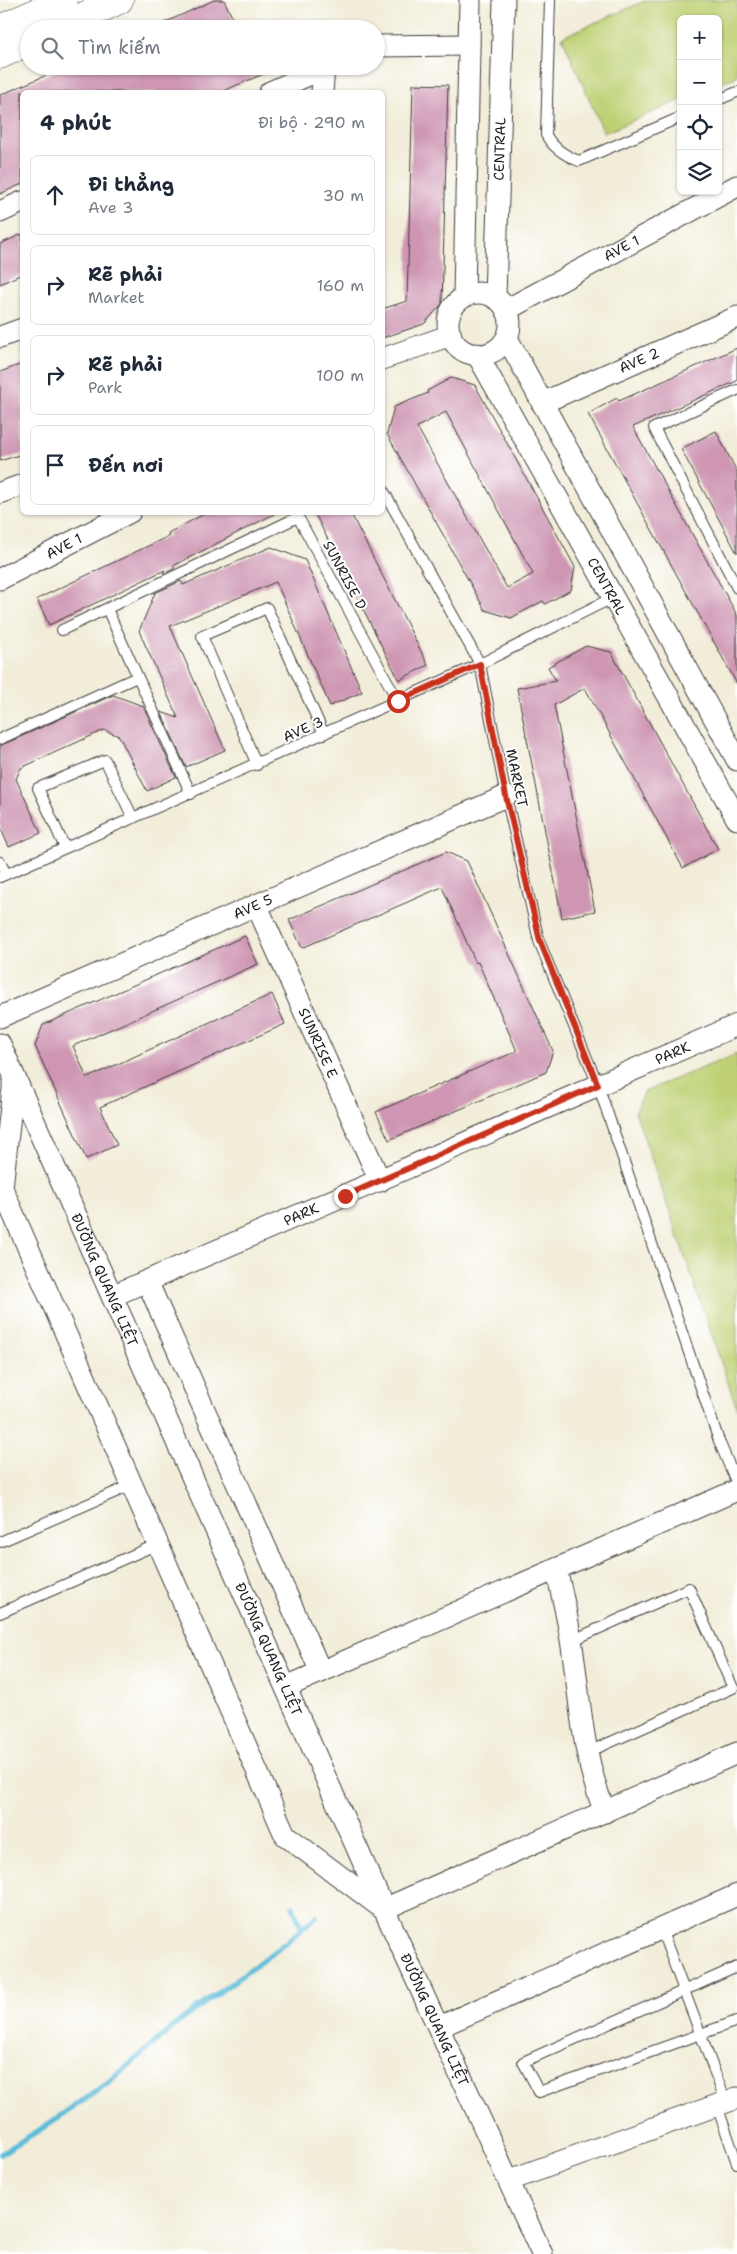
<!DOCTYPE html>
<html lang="vi">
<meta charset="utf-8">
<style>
:root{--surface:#fff;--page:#f2f2f3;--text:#1f2937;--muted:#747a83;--line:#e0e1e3}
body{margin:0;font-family:"Shantell Sans",sans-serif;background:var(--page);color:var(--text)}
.controls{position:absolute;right:15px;top:15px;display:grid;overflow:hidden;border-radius:8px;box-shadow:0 1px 4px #0004}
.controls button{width:45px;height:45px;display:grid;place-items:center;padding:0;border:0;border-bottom:1px solid var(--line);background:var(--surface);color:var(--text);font:25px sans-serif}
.stop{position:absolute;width:15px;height:15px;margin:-11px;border:4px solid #c8321e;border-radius:50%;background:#fff}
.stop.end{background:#c8321e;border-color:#fff;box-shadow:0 1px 5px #0008}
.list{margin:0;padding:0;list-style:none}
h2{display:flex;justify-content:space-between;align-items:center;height:65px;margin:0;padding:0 20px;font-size:21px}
h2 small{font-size:16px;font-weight:400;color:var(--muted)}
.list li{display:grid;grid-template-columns:32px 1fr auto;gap:15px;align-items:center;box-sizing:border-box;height:80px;margin:0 10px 10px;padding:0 10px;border:1px solid var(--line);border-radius:8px}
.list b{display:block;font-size:19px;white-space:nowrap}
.list p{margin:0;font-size:16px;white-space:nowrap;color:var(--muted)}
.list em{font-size:16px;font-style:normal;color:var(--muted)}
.icon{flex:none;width:28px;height:28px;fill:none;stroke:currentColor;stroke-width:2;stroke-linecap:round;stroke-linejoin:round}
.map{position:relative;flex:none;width:737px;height:2254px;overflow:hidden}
.search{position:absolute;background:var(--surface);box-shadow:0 1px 4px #0004;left:20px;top:20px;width:365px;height:55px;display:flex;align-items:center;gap:12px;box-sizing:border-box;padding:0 18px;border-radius:28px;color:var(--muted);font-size:19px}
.panel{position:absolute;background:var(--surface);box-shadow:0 1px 4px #0004;left:20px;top:90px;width:365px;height:425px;border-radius:8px}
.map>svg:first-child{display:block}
.green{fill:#bed073;stroke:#6d7648}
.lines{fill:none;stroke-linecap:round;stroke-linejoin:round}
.stream{stroke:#5abbd9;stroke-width:5.5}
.building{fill:#ce96b2;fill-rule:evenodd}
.service-casing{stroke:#3c3b38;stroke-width:12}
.minor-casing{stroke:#3c3b38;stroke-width:23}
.secondary-casing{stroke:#3c3b38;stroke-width:29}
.trunk-casing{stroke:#3c3b38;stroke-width:29}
.service{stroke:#fff;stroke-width:10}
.minor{stroke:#fff;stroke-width:21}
.secondary{stroke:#fff;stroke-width:28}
.trunk{stroke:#fff;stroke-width:28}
.route{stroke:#c8321e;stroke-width:6}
.labels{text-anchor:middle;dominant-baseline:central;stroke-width:4;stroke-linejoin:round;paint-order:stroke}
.street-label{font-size:14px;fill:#1c1c1c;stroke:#fff}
</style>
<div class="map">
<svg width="737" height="2254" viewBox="0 0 737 2254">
<rect width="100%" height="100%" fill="#fff"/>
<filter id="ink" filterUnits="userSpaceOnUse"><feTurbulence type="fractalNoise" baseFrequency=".02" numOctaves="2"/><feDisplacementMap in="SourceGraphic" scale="10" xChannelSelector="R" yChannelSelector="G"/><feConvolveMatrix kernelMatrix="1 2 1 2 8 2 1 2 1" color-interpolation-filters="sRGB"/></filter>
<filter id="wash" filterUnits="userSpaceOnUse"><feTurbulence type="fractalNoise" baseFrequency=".0096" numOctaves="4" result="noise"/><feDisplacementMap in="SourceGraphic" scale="20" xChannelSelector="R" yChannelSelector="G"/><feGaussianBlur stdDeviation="1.12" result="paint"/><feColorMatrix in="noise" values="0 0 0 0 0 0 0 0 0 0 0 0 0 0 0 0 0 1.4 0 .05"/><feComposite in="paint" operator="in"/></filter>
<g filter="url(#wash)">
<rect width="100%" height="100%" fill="#f2edd9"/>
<g class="green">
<path d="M647,0H737V76L718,84V19H681V100L604,133L562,37Z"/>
<path d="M737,1054V1409L635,1111L645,1091Z"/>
</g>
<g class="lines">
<g class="stream">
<path d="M293,1907L302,1929"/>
<path d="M0,2154L38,2131L107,2084L179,2022L279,1948L316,1917"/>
</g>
</g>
<g id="blocks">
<g class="building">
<path d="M214,0H224L235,23L223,29H151Z"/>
<path d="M68,66H282L221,92H22V184L0,194V95Z"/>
<path d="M413,84L448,85L442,304L424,324L382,338V309L407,301Z"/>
<path d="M22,234V274L0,284V244Z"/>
<path d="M737,348V381L633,427L737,615V684L588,414L617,398L619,401Z"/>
<path d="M22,364V454L0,461V372Z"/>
<path d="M451,378L475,385L575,567L571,590L545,604L543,601L511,618L485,610L387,434L394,407L428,393L427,391ZM446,412L533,574L507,588L417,427Z"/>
<path d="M716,431L737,472V553L681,449Z"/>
<path d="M208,512H278L173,566L175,568L163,574L165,570L49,625L37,599L169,536L168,533Z"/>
<path d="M314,512H350L428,665L399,680Z"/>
<path d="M271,547L305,560L362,692L330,706L276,582L170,626L225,750L186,767L161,712L178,718L139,631L155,593L181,581L183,585Z"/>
<path d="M586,646L611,652L718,849L683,868L585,688L554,705L595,911L562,918L517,688L556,681L548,667Z"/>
<path d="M113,695L143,706L176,777L147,791L119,736L104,730L21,768L16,779L41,833L9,847L0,827V746Z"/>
<path d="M446,852L467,861L553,1051L546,1072L389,1140L376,1112L517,1051L478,962L476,963L442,887L302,948L289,920Z"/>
<path d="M245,936L258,964L73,1046L87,1078L272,994L285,1024L100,1107L117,1145L86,1159L35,1046L43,1025Z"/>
</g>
</g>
</g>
<g filter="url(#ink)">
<use href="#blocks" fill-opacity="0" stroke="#3c3b38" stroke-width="1"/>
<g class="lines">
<defs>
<g id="service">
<path d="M550,0L546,135C553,148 566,156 579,161L681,117"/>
<path d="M718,100L737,92"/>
<path d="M737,390L654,428L737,588"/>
<path d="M382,488L480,664L506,796L539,941L598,1085L719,1441L737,1484"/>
<path d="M107,609L191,794"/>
<path d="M62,630L298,517L398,701"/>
<path d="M0,739L137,677"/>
<path d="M257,765L202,636L267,608L324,734"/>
<path d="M65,848L38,788L105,760L133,818"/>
<path d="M0,862L6,874"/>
<path d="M0,877L480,664L614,597"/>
<path d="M0,1542L132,1485"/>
<path d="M0,1613L158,1544"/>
<path d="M571,1641L689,1588L733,1688L586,1753"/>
<path d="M661,1929L726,2102"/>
<path d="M737,1967L523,2062L539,2092L737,2021"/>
<path d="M717,2106L737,2163"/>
</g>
<g id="minor">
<path d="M376,46L469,45"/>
<path d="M270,92L329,66"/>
<path d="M322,92L324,69"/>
<path d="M0,212L22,202"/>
<circle cx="479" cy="324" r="31"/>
<path d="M464,297L470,0"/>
<path id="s1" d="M495,298L504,0"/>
<path id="s2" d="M506,310L737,186"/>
<path d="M0,337L22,329"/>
<path d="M507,338L737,760"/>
<path id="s3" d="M477,354L737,819"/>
<path d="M382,359L451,335"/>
<path id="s4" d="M542,403L737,317"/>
<path d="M0,493L22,485"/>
<path id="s5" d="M0,579L130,512"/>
<path id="s6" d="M257,906L380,1181"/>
<path id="s7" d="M0,1017L506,796"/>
<path id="s8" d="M0,1044L384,1909L542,2254"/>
<path d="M14,1079L2,1188L285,1835L382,1908"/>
<path d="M147,1281L321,1672"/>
<path id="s9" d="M112,1296L737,1025"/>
<path d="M556,1569C562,1593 567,1616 571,1640C581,1701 581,1754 605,1812"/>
<path d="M286,1687L737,1490"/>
<path d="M384,1909L737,1753"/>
<path d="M439,2027L737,1895"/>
<path d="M510,2180L737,2098"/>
</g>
<g id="secondary">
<path d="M56,29L119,0"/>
<path d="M0,55L29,41"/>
</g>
<path id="trunk" d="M0,29L64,0"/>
</defs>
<use href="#service" class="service-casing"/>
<use href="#minor" class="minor-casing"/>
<use href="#secondary" class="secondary-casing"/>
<use href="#trunk" class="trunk-casing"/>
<use href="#service" class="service"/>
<use href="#minor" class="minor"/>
<use href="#secondary" class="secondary"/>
<use href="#trunk" class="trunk"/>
</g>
</g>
<g class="lines" filter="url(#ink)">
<path class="route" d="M345,1196L598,1085L540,941L506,796L480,664L398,701"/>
</g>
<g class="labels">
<g class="street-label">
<text stroke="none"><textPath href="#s1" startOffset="149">CENTRAL</textPath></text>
<text stroke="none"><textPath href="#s2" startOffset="131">AVE 1</textPath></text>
<text stroke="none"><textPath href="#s4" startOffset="106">AVE 2</textPath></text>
<text stroke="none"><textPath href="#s5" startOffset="72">AVE 1</textPath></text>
<text transform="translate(345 575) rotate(62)">SUNRISE D</text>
<text stroke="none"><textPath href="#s3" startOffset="266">CENTRAL</textPath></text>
<text transform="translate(303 729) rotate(-24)">AVE 3</text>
<text transform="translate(517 778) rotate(78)">MARKET</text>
<text stroke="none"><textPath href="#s7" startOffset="276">AVE 5</textPath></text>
<text stroke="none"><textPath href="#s6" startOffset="150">SUNRISE E</textPath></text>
<text stroke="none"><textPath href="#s9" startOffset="611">PARK</textPath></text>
<text stroke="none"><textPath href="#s9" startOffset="206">PARK</textPath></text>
<text stroke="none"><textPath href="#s8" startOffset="258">ĐƯỜNG QUANG LIỆT</textPath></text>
<text stroke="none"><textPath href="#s8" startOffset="662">ĐƯỜNG QUANG LIỆT</textPath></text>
<text stroke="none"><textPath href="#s8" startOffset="1068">ĐƯỜNG QUANG LIỆT</textPath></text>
</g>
</g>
</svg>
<div class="controls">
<button>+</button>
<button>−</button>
<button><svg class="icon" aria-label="locate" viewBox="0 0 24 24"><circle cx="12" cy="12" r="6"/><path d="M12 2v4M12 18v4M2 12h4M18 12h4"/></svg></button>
<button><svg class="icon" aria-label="layers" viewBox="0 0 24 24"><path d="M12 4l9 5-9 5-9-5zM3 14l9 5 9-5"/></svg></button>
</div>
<div class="stop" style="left:398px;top:701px"></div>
<div class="stop end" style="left:345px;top:1196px"></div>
<div class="search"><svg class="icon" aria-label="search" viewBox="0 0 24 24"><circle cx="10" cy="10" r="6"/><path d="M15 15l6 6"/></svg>Tìm kiếm</div>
<section class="panel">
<h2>4 phút<small>Đi bộ · 290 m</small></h2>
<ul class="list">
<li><svg class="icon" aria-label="ahead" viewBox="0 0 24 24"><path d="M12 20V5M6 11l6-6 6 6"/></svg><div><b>Đi thẳng</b><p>Ave 3</p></div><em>30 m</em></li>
<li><svg class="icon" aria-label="right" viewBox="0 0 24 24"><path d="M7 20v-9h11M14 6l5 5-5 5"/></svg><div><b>Rẽ phải</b><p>Market</p></div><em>160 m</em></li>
<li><svg class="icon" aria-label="right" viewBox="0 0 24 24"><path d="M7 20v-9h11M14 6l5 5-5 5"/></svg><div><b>Rẽ phải</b><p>Park</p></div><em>100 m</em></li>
<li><svg class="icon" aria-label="arrive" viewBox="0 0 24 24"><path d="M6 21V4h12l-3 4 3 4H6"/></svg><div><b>Đến nơi</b></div></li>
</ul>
</section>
</div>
